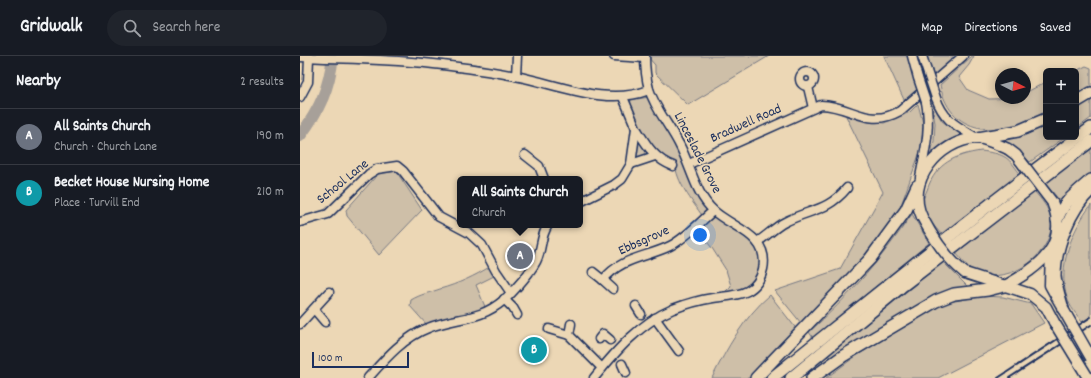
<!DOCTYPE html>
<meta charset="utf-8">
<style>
:root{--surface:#171b24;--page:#20242c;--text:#f1f3f6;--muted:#9ea1a6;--line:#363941;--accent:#919bb2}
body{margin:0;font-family:Dekko,sans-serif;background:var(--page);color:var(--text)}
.controls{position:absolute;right:12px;top:12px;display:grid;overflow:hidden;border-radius:6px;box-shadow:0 2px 10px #0003}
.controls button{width:36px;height:36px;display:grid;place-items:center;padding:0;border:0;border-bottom:1px solid var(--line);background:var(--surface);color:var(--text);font:20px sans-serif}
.compass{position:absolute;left:695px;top:12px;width:36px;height:36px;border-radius:50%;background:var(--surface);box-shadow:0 2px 10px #0003;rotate:96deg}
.scale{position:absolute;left:12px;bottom:10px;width:97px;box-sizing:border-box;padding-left:4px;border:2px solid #1b2f5e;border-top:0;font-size:11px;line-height:14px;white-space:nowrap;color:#1b2f5e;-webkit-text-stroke:3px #ecd7b5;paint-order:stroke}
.you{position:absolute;left:400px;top:179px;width:14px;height:14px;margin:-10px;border:3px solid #fff;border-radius:50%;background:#1a73e8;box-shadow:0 0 0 6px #1a73e833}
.badge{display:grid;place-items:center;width:26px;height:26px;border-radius:50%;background:var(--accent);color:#fff;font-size:13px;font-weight:700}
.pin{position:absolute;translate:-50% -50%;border:2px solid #fff;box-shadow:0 1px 4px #0006}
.popup{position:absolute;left:157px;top:120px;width:126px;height:52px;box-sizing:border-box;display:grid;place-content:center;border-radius:6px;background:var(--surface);filter:drop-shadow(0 1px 3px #0005);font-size:13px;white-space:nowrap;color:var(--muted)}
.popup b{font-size:15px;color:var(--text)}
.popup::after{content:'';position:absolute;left:50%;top:100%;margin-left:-8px;border:8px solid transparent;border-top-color:var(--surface)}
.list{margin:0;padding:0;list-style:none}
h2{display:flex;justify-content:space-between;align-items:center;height:52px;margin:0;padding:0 16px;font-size:17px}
h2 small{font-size:13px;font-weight:400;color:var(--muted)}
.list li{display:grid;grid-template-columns:26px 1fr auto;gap:12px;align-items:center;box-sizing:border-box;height:56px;padding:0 16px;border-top:1px solid var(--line)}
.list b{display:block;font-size:15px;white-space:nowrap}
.list p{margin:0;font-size:13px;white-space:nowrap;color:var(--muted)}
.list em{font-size:13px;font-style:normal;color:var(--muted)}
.icon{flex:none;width:22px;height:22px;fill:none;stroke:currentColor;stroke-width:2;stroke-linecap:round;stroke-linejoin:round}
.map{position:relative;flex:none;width:791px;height:322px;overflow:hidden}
header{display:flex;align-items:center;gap:24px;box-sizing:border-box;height:56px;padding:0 20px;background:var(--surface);border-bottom:1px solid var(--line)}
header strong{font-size:19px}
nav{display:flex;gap:22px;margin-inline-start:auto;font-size:14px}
.search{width:280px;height:36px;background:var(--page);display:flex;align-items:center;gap:10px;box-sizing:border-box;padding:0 14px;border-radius:22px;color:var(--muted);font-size:15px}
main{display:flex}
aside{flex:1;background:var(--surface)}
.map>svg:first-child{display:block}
.green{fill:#cebfa8;stroke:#747783}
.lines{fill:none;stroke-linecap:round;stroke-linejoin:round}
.river{stroke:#a7a099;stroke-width:12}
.minor-casing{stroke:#1b2f5e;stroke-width:11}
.major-casing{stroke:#1b2f5e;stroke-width:13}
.highway-casing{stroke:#1b2f5e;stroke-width:14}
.minor{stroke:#ecd7b5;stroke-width:8}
.major{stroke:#ecd7b5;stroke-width:10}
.highway{stroke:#ecd7b5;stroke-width:11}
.rail{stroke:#1b2f5e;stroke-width:2}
.minor-bridge-casing{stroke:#1b2f5e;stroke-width:11;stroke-linecap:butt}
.major-bridge-casing{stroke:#1b2f5e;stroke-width:13;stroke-linecap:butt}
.minor-bridge{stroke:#ecd7b5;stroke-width:8}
.major-bridge{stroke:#ecd7b5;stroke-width:10}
.labels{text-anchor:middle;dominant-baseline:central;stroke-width:3.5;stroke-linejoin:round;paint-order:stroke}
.street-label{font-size:14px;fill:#1b2f5e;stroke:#ecd7b5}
</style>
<header>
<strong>Gridwalk</strong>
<div class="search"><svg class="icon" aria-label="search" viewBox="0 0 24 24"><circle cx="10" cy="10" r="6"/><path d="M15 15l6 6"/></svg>Search here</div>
<nav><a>Map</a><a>Directions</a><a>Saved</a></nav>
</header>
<main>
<aside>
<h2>Nearby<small>2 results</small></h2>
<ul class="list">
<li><span class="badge" style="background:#6b7280">A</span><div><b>All Saints Church</b><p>Church · Church Lane</p></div><em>190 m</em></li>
<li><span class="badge" style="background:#0f9aa8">B</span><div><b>Becket House Nursing Home</b><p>Place · Turvill End</p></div><em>210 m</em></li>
</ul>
</aside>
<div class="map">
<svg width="791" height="322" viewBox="0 0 791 322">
<rect width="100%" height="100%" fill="#ecd7b5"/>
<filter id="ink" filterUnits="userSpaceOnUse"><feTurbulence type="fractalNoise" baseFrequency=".025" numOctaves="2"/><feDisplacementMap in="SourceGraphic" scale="8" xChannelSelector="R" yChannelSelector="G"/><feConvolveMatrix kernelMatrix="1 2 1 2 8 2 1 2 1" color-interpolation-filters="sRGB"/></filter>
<g filter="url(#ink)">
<g class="green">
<path d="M347,0H469L388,49L355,17V9Z"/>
<path d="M584,0H653V3L605,46Z"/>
<path d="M672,0H674L669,9L659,21L668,34L689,43L725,42V37L746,26V57C707,80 651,84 640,29Z"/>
<path d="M786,10L791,12V32L776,40V15Z"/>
<path d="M349,41L383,104L397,137L408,156L403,161C392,144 376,127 375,106C350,103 340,69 330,49L331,44Z"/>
<path d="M791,43V62L776,73V51Z"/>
<path d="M618,48L623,67L622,90L599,155L545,224L501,267L475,235L540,213L583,136L546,60L584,67L610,56Z"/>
<path d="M633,49L642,65L661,79L649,84L631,97L634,85L635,67L632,50Z"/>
<path d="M746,68V81H765L730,106L718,94L702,85L728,78Z"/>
<path d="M337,81L348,98L334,102Z"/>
<path d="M791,93V119L761,146L745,127Z"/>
<path d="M681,95C703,98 707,99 720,118L642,179C635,171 622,158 623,145C623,142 626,137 627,134C636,107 655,99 681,95Z"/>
<path d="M96,115L122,154L79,199L47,160L46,154L78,118Z"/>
<path d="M734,135C741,143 749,152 751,163C755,198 710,229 679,217C668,213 663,205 656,197Z"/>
<path d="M791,149V260L782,266C777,259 770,251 767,242C757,210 772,174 791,149Z"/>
<path d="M612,158L629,187L513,282L509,276C549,241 582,202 612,158Z"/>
<path d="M414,161C426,168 444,175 453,186C471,210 450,239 422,239L431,230L426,214L412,192L397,174Z"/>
<path d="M643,206L668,231L655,234L532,304L527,300Z"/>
<path d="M191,210L196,219L176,229L186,253L173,259L150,261L127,269L110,250L111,244C121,238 129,237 140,233C158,228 175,220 191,210Z"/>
<path d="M470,239L498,275L454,322H412C427,292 444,261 470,239Z"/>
<path d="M682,240L703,241L731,248L744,267L638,322H526L556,300L644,247Z"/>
</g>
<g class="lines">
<path class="river" d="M0,80C20,53 29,33 33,0"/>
<defs>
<g id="minor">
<path d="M314,0L345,2"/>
<path d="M612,0L618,22"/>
<path d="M622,0L627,15"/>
<path d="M0,1C48,3 96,3 143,9C167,12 192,15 215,20C258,28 306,51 349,34"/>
<circle cx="507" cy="23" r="7"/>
<path d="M216,20L217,0"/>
<path d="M508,31L513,52"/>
<path d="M0,41L8,26L9,2"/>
<path d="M636,42C644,65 657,70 677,82"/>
<path d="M336,72C346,88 354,103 373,110"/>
<path d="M225,99L239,110L244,123"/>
<path d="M331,108L355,100"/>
<path d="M389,108L521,49C553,50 568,73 600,55L663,0"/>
<path d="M620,121C625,95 631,72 626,46"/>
<path d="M280,146L314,129L322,123L331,108L336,72L323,41"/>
<path d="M0,166L28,158L69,118L77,113L97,110L103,115L139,161L169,177L182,189L196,215L211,237"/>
<path d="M457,186C467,180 475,171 485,166C510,153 527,156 547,132"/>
<path d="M293,216L303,224"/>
<path d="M313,233L303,224C322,201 345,202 370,190C386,182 400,166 413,155"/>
<path d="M204,243L213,252L217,259"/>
<path d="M336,250L341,258"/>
<path d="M14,253L25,266"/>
<path d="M355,262L379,295"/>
<path d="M0,268L29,236"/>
<path d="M249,273L269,279L302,312"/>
<path d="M269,279L271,268"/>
<path d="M299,283L303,278L310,284"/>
<path d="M322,308L326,317"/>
<path d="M68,322C85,303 104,281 128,272C157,260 178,266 204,244C214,235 234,213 238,201C242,190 241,179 248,169"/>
<path d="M294,322C316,295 340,267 373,253C386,248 400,244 413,242C435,239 457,240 463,213C470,179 432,172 414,155C395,138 391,110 379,88C370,70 355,53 349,33C346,22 345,11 345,0"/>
</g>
<g id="major">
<path d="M622,161C605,126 639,85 676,82C685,82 699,89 708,93"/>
<path d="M751,194L750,229L760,247"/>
<path d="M665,217L730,238L746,251L754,266"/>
<path d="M705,230C740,210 770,190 752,146"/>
</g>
<g id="highway">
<path d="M776,46L791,37"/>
<path d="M678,82L718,75L746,63"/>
<path d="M757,164C763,146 777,136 791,124"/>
<path d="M763,253C760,242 756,231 755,220C755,191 770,153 791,134"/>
<path d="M456,322L570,203L606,154L617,130"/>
<path d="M472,322C577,238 682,152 791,72"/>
<path d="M491,322L601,231L791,85"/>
<path d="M512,322L543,300L636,245L654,238L688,234L704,230"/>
</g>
</defs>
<use href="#minor" class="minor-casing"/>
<use href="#major" class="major-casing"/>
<use href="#highway" class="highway-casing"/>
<use href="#minor" class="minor"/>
<use href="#major" class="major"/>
<use href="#highway" class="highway"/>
<g class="rail">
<path d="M698,322L791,261"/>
<path d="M709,322L791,269"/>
</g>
<defs>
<g id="minor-bridge">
<path d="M627,15L636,42"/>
<path d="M618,22L626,46"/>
</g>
<g id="major-bridge">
<path d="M708,93L716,99L752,146"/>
<path d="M622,161C633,182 646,202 665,217"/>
<path d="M763,253L791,302"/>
<path d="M754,266L787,320"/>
</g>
</defs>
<use href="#minor-bridge" class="minor-bridge-casing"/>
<use href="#major-bridge" class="major-bridge-casing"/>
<use href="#minor-bridge" class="minor-bridge"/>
<use href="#major-bridge" class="major-bridge"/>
</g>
</g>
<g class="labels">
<g class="street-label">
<text transform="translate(446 68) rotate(-24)">Bradwell Road</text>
<text transform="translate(397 97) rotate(63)">Linceslade Grove</text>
<text transform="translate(43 126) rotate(-39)">School Lane</text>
<text transform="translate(344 185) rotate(-24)">Ebbsgrove</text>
</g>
</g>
</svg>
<div class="controls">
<button>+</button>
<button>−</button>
</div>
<svg class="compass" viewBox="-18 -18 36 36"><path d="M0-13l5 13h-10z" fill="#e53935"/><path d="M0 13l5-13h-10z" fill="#9ea1a6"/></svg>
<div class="scale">100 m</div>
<div class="you"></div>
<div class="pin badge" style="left:220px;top:200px;background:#6b7280">A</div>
<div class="popup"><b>All Saints Church</b>Church</div>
<div class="pin badge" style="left:234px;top:294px;background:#0f9aa8">B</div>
</div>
</main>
